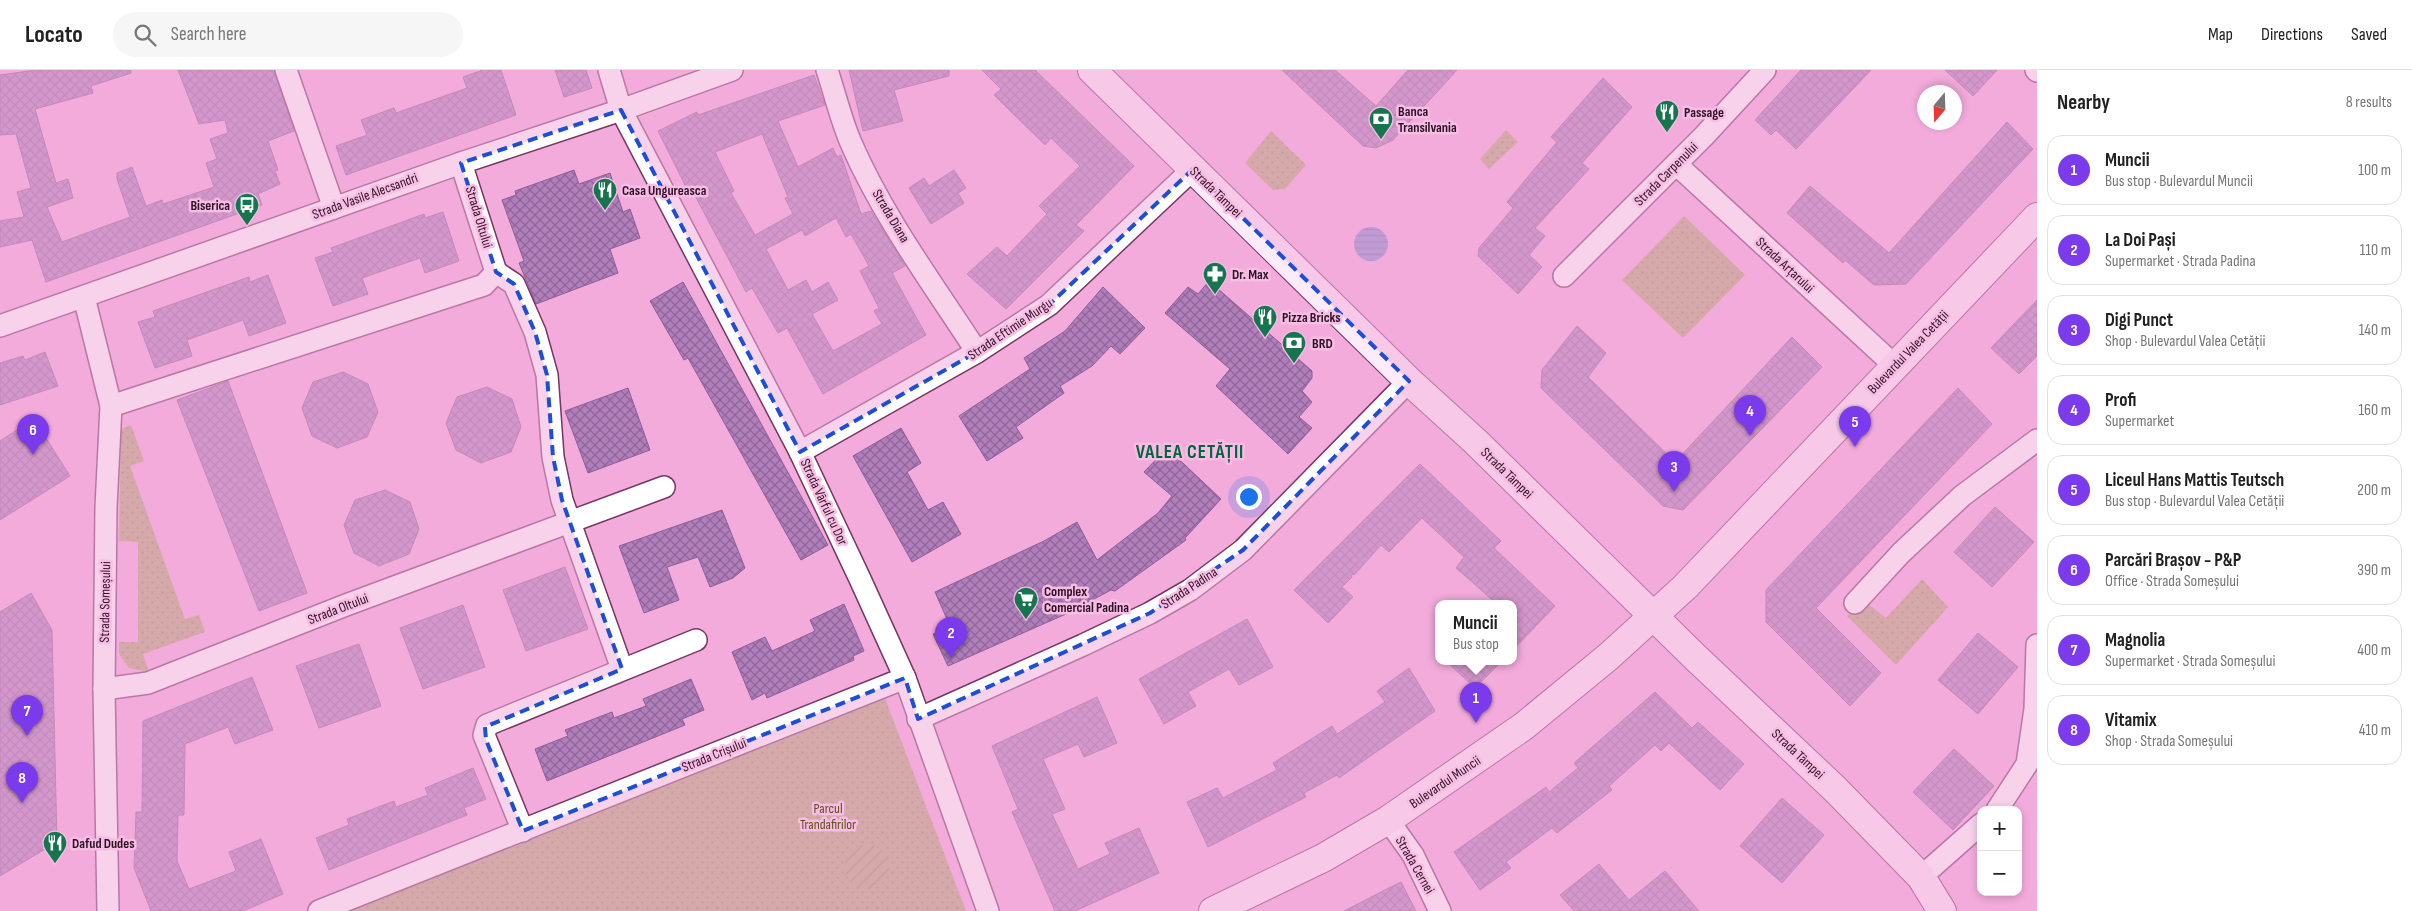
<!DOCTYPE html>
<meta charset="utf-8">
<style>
:root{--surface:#fff;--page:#f6f6f6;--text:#222;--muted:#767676;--line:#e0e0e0;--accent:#7c3aed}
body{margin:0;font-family:"Sofia Sans Condensed",sans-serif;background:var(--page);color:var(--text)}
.controls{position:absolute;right:15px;bottom:15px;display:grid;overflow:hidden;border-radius:10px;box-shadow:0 2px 8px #0003}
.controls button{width:45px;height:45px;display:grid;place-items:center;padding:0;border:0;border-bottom:1px solid var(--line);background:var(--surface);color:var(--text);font:25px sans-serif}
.compass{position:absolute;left:1917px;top:15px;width:45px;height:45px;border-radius:50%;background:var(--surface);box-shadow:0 2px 8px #0003;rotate:199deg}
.you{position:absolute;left:1248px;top:426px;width:18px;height:18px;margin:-12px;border:4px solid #fff;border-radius:50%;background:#1a73e8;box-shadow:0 0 0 8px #1a73e833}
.badge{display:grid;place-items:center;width:32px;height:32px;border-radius:50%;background:var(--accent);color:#fff;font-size:16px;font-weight:700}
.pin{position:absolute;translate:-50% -41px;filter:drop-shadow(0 1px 2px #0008)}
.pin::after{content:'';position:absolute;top:26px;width:18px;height:15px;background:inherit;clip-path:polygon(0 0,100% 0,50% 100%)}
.popup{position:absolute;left:1435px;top:530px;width:82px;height:65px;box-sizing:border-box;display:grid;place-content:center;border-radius:10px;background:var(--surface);filter:drop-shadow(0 1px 4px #0005);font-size:16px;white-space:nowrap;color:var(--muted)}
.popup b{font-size:19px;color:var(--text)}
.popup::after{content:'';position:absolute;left:50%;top:100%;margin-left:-10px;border:10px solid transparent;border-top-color:var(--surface)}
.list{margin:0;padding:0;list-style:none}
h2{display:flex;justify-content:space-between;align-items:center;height:65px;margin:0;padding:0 20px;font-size:21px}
h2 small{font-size:16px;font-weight:400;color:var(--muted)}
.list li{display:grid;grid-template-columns:32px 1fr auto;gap:15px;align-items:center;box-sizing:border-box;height:70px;margin:0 10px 10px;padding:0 10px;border:1px solid var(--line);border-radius:15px}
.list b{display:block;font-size:19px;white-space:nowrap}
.list p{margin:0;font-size:16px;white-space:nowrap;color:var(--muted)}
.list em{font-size:16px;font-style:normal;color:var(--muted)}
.icon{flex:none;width:28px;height:28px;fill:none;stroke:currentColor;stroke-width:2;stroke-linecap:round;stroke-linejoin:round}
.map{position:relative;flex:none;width:2037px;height:841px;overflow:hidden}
header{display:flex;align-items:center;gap:30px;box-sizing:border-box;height:70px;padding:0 25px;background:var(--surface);border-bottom:1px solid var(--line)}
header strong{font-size:24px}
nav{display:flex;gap:28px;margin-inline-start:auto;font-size:18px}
.search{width:350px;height:45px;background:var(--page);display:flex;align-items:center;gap:12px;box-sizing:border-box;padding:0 18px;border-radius:28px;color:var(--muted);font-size:19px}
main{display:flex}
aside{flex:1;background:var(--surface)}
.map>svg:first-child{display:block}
.grass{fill:url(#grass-dots)}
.garden{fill:url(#garden-furrows)}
.water{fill:url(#water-rules)}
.building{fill:url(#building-cross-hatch);stroke:#8e5e9a;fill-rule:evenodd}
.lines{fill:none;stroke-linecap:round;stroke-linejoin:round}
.street-casing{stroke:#753763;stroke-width:24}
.secondary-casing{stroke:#753763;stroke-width:30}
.street{stroke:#fff;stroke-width:21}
.secondary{stroke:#fdebf7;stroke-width:28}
.marked{fill:none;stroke:#1d4ed8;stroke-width:4;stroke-dasharray:10 6;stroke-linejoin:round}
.labels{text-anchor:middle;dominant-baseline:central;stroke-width:5;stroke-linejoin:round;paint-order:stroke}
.poi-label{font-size:14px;font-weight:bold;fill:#2d1326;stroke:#f8bde4;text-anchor:start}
.street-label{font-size:14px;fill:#2d1326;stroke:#f8bde4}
.park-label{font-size:14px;fill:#5b5013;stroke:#f8bde4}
.district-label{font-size:19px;font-weight:bold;letter-spacing:1px;fill:#02633e;stroke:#f8bde4}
</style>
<header>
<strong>Locato</strong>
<div class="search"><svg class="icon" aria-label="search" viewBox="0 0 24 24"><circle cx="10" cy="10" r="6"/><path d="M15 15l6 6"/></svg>Search here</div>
<nav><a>Map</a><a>Directions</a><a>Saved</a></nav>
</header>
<main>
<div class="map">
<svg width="2037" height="841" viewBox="0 0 2037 841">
<defs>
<pattern id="grass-dots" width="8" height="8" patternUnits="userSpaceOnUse" patternTransform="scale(1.25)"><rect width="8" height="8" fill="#b1a76d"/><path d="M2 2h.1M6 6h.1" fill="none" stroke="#908759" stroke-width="1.8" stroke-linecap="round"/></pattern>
<pattern id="garden-furrows" width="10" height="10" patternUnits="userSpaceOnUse" patternTransform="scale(1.25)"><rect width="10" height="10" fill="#b1a76d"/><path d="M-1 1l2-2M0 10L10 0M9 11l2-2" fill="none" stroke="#908759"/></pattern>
<pattern id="water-rules" width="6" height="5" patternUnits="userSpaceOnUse" patternTransform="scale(1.25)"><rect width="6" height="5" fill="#8389ce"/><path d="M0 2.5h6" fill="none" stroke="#6c6fa7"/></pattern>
<pattern id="building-cross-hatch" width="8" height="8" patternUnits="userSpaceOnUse" patternTransform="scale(1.25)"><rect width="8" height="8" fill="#af7ebb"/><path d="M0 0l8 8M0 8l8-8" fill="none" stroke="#8f6698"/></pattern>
</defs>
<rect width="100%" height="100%" fill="#f3abdb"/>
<g class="grass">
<path d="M1506,60L1518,72L1489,99L1480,89Z"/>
<path d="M1271,61L1306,95L1285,119L1273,120L1245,93Z"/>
<path d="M1684,146L1745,205L1683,268L1622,210Z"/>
<path d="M131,355L144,391L130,396L185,549L199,545L205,562L143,584L149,602L129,598L119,584V572H138V472L119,471L121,359Z"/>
<path d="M1922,509L1948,537L1896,595L1847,546L1863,530L1886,548Z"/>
<path d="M883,623L966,841H333Z"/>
</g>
<circle class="garden" cx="867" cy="797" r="22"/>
<circle class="water" cx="1371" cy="174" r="17"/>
<g class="building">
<path d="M36,0H131V3L91,16L93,23L35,39L56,113L68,109L73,128L47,137L62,172L130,147L117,109V103L132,97L146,136L162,130L163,134L214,117L206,93L217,89L210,69L228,63L225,50L199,54L178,0H274L294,61L268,71L278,100L275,101L280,114L258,124L262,135L46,212L32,170L0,177V151L24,147L17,122L31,118L16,64L0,65V5Z"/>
<path d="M483,0H501L516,45L346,105L336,76L367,65L361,50L394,38L396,43L467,18L463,7Z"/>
<path d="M555,0H586L592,18L564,27Z"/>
<path d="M849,0H949V6L894,20L903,51L863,61Z"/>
<path d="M982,0H1035L1134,96L1076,155L1084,161L1006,239L967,204L997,177L1007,186L1047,144L1039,136L1080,96L1051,68L1045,75L994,25L1001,19Z"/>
<path d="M1282,0H1335L1376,36L1408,0H1457L1393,70L1376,78L1363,76Z"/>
<path d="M1801,0H1871L1796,79L1776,60L1771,65L1755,50Z"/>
<path d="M1945,0H1997L1973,26Z"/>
<path d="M814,5L825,35L778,51L798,97L833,78L837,87L841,85L861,144L871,141L905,196L892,203L926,265L823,324L787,258L778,263L752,218L746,222L692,120L689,123L658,61L697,42L698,45ZM762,64L788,127L785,128L793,144L755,165L731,123L734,121L715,82ZM836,148L846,167L851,164L869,196L860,201L879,238L874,241L882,254L833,281L812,244L838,230L828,212L812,222L806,210L788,220L766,179L802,160L805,166Z"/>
<path d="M1603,8L1632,37L1582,93L1589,99L1535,158L1545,166L1529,185L1542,197L1518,224L1478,186L1479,178L1513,138L1507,132L1557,72L1551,67Z"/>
<path d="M2007,52L2033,79L1906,214L1874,215L1845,190L1843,193L1787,143L1810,116L1889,183Z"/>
<path d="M574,100L579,114L610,103L623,142L630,139L640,168L610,179L618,203L536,234L519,193L524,191L502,130L516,125L515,121Z"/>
<path d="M954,100L966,118L958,123L964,133L931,154L909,118L924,108L929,116Z"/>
<path d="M443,142L459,191L425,203L420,188L362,208L368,224L333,236L315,188L333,182L331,178L424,144L425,148Z"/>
<path d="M268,205L286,253L249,266L243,250L187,270L192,286L155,298L138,252L155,247L153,241L249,207L250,212Z"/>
<path d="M1209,211L1312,301V308L1302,321L1312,332L1299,347L1312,358L1288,384L1216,316L1230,299L1165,243L1188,217L1198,224Z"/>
<path d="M683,212L828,475L801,490L688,288L684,290L650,231Z"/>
<path d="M1103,217L1145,258L1120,284L1111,276L1092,296L1060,316L1064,323L1016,357L1023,368L987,391L959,346L1030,299L1024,288L1065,261Z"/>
<path d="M2037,230V286L2019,304L1991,278Z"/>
<path d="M1577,256L1606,283L1588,307L1675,392L1792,267L1822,297L1683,440L1663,436L1541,318L1542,300Z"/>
<path d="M45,282L58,316L0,335V293L23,286L25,290Z"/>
<path d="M343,302L368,314L378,342L367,367L337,378L312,366L302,338L313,312Z"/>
<path d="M228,311L307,523L259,541L177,330Z"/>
<path d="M487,317L512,329L521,357L511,382L481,393L456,380L446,353L457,327Z"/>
<path d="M628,318L650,380L588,403L565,341Z"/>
<path d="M1958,318L1992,354L1816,538L1881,603L1850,636L1766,552V520Z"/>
<path d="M34,349L70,406L0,450V371Z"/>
<path d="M901,358L921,393L907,402L928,440L943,432L961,464L912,492L853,386Z"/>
<path d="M1167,378L1221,429L1185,468L1186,470L1115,521L1111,520L1066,544L948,596L933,564L950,556L935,522L1044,471L1077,452L1097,490L1158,443L1172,426L1144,402Z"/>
<path d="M1420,394L1501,471L1494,478L1555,536L1514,579V534H1497L1456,498L1464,487L1422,448L1389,482L1381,475L1355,504L1351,505L1352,507L1342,517L1353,527L1328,553L1294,520Z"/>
<path d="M385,420L410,432L419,459L409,484L379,496L354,483L344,455L355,430Z"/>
<path d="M1995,437L2034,472L1992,517L1954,482Z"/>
<path d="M722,440L745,498L733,508L710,517L698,487L667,497L679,530L644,543L619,476Z"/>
<path d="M565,497L588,559L526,581L503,520Z"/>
<path d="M31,523L52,560L57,772L0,806V542Z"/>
<path d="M844,534L864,581L853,586L854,590L767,628L765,623L752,630L732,582L765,567L772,581L815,561L810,550Z"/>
<path d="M463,535L485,597L423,619L400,558Z"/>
<path d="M1247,549L1273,597L1239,615L1229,599L1188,622L1196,636L1164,654L1139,609Z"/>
<path d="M1978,563L2018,597L1978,644L1938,610Z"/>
<path d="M359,574L381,636L319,658L296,596Z"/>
<path d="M1447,592H1501L1475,618Z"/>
<path d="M1409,598L1435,641L1339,708L1337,705L1304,723L1306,727L1208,777L1187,732L1217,718L1223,728L1277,700L1273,693L1332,656L1337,664L1385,632L1377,621Z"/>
<path d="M252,607L273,660L235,674L228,657L185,674L184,745H178L177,791L189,819L236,801L229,782L261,769L283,824L243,841H151L134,798L136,742H142L143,651Z"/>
<path d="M691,609L704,640L682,649L685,655L547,711L535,679L568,666L565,660L612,642L614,648L646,636L643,629Z"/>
<path d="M1655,622L1692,658L1698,652L1744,694L1720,720L1669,673L1661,681L1655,675L1609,716L1612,720L1557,763L1552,758L1506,792L1511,798L1480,820L1454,782L1546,717L1549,722L1578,698L1574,693Z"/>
<path d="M1097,627L1117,673L1084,687L1078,674L1043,689L1065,739L1052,744L1078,799L1110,784L1105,773L1139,758L1159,803L1075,841H1055L1012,742L1018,739L992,676Z"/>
<path d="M1954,679L1994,716L1953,760L1913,722Z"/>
<path d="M473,698L486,729L464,738L467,745L329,800L316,768L349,755L347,749L394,731L396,737L428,725L425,718Z"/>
<path d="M1782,728L1824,765L1782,813L1740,776Z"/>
<path d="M1599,794L1629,830L1665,801L1699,841H1574L1560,825Z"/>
<path d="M1401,812L1416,841H1344L1381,822Z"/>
</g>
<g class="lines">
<defs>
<g id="street">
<path d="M286,0L334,138"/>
<path d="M609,0L621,40L800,382L860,509L905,608L988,841"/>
<path d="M827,0C835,24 841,50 851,73C883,147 933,214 977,282"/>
<path d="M2036,0L2037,1"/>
<path d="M1676,94L1895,296"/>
<path d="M496,202L514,214L535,262L547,305L553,387L562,430L622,599"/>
<path d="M1564,206L1704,66L1765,0"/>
<path d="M84,227L111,336L106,437L104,619L108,841"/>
<path d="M0,256L461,93L621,40L732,0"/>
<path d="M111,336L484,215L496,202L461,93"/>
<path d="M800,382L977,282L1049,235L1193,99"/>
<path d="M1855,533L1901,483L1962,426L2037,370"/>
<path d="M104,619L148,613L346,535L664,417"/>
<path d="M918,649L1083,575L1150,543L1190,520L1243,480L1409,311"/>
<path d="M1997,740L2027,694L2035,639L2037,575"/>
<path d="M1388,750L1413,785L1440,841"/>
<path d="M523,761L484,665L487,655L696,570"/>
<path d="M1921,807L1981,754"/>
<path d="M319,841L905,608"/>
</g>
<g id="secondary">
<path d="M1092,0L1409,311L1476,372L1694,586L1835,719L1921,807L1942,841"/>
<path d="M1213,841L1323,788L1388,750L1524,656L1608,587L1685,517L2037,147"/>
</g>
</defs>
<use href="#street" class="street-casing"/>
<use href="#secondary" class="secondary-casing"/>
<use href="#street" class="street"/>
<use href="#secondary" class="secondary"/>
</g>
<path d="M0 0H2037V841H0ZM621,40L800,382L977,282L1049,235L1193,99L1409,311L1243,480L1150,543L918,649L905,608L523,761L486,670L485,657L622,599L562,430L553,387L547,305L535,262L514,214L496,202L461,93Z" fill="#f3abdb" fill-opacity=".55" fill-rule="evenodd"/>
<path class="marked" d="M621,40L800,382L977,282L1049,235L1193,99L1409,311L1243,480L1150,543L918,649L905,608L523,761L486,670L485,657L622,599L562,430L553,387L547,305L535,262L514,214L496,202L461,93Z"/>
<defs>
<symbol id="restaurant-pin" viewBox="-11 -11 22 30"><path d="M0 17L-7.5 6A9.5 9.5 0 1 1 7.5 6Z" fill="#15764d" stroke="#f8bde4"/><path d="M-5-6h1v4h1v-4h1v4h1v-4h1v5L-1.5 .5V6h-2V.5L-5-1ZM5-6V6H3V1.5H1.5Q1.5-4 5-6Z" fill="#fff"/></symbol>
<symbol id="bank-pin" viewBox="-11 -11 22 30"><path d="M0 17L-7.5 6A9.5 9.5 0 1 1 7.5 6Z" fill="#15764d" stroke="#f8bde4"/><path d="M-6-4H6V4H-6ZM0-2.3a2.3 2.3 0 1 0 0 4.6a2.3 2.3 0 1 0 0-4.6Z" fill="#fff"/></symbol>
<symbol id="bus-pin" viewBox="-11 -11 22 30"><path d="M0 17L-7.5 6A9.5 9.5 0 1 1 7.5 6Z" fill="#15764d" stroke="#f8bde4"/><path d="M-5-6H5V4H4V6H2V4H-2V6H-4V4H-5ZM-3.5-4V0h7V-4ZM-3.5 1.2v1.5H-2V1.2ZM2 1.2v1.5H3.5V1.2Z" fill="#fff"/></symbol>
<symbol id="pharmacy-pin" viewBox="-11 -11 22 30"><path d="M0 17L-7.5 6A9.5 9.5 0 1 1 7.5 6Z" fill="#15764d" stroke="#f8bde4"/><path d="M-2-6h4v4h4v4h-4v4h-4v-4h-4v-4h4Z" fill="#fff"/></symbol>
<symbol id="supermarket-pin" viewBox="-11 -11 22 30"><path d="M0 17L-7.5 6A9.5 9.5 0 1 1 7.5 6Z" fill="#15764d" stroke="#f8bde4"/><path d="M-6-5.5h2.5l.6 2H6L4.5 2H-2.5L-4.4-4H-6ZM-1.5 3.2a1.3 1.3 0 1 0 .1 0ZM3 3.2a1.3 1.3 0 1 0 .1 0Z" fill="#fff"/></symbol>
</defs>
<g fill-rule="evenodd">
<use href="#restaurant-pin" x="1653" y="28" width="28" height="38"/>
<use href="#bank-pin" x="1367" y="35" width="28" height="38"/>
<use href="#restaurant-pin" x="591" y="106" width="28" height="38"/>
<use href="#bus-pin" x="233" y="121" width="28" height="38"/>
<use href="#pharmacy-pin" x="1201" y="190" width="28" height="38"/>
<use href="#restaurant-pin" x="1251" y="233" width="28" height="38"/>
<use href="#bank-pin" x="1280" y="259" width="28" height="38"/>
<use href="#supermarket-pin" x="1012" y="515" width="28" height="38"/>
<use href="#restaurant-pin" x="41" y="759" width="28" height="38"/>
</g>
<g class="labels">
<g class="poi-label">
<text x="1398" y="41">Banca<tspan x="1398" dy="16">Transilvania</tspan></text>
<text x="1684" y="42">Passage</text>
<text x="622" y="120">Casa Ungureasca</text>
<text x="230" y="135" text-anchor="end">Biserica</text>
<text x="1232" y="204">Dr. Max</text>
<text x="1282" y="247">Pizza Bricks</text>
<text x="1312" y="273">BRD</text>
<text x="1044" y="521">Complex<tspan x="1044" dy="16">Comercial Padina</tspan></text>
<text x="72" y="773">Dafud Dudes</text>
</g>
<g class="street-label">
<text transform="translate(1666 104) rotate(-45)">Strada Carpenului</text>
<text transform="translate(1216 122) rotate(44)">Strada Tâmpei</text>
<text transform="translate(365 126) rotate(-20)">Strada Vasile Alecsandri</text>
<text transform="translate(891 146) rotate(59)">Strada Diana</text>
<text transform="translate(479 147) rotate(73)">Strada Oltului</text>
<text transform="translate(1785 195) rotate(43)">Strada Arțarului</text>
<text transform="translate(1010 259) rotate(-34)">Strada Eftimie Murgu</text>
<text transform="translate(1908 282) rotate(-46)">Bulevardul Valea Cetății</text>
<text transform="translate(1507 403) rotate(44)">Strada Tâmpei</text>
<text transform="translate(824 432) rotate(65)">Strada Vârful cu Dor</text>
<text transform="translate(1189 518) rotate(-33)">Strada Padina</text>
<text transform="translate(105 532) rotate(-89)">Strada Someșului</text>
<text transform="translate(338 539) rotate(-21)">Strada Oltului</text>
<text transform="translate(1798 684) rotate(43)">Strada Tâmpei</text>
<text transform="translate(714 685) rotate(-22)">Strada Crișului</text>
<text transform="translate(1445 712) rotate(-34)">Bulevardul Muncii</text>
<text transform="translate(1415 795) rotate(60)">Strada Cernei</text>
</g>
<g class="park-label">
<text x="828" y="738">Parcul<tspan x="828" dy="16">Trandafirilor</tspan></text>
</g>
<g class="district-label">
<text x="1190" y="382">VALEA CETĂȚII</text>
</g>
</g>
</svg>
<div class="controls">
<button>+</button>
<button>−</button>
</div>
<svg class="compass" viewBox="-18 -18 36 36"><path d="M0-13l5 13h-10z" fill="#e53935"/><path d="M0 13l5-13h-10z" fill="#767676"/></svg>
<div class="you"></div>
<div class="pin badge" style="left:1476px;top:653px">1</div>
<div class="popup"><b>Muncii</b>Bus stop</div>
<div class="pin badge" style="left:951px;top:588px">2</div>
<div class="pin badge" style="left:1674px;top:422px">3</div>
<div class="pin badge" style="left:1750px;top:366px">4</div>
<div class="pin badge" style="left:1855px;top:377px">5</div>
<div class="pin badge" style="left:33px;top:385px">6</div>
<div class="pin badge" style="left:27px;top:666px">7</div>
<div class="pin badge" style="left:22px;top:733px">8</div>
</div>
<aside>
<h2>Nearby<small>8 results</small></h2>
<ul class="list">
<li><span class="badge">1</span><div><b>Muncii</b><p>Bus stop · Bulevardul Muncii</p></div><em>100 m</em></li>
<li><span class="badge">2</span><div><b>La Doi Pași</b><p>Supermarket · Strada Padina</p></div><em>110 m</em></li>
<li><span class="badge">3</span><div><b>Digi Punct</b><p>Shop · Bulevardul Valea Cetății</p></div><em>140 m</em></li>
<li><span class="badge">4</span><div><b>Profi</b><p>Supermarket</p></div><em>160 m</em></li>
<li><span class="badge">5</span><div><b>Liceul Hans Mattis Teutsch</b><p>Bus stop · Bulevardul Valea Cetății</p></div><em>200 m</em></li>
<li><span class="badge">6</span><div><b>Parcări Brașov - P&amp;P</b><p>Office · Strada Someșului</p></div><em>390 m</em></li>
<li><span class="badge">7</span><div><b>Magnolia</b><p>Supermarket · Strada Someșului</p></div><em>400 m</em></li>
<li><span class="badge">8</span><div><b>Vitamix</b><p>Shop · Strada Someșului</p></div><em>410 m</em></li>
</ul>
</aside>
</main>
